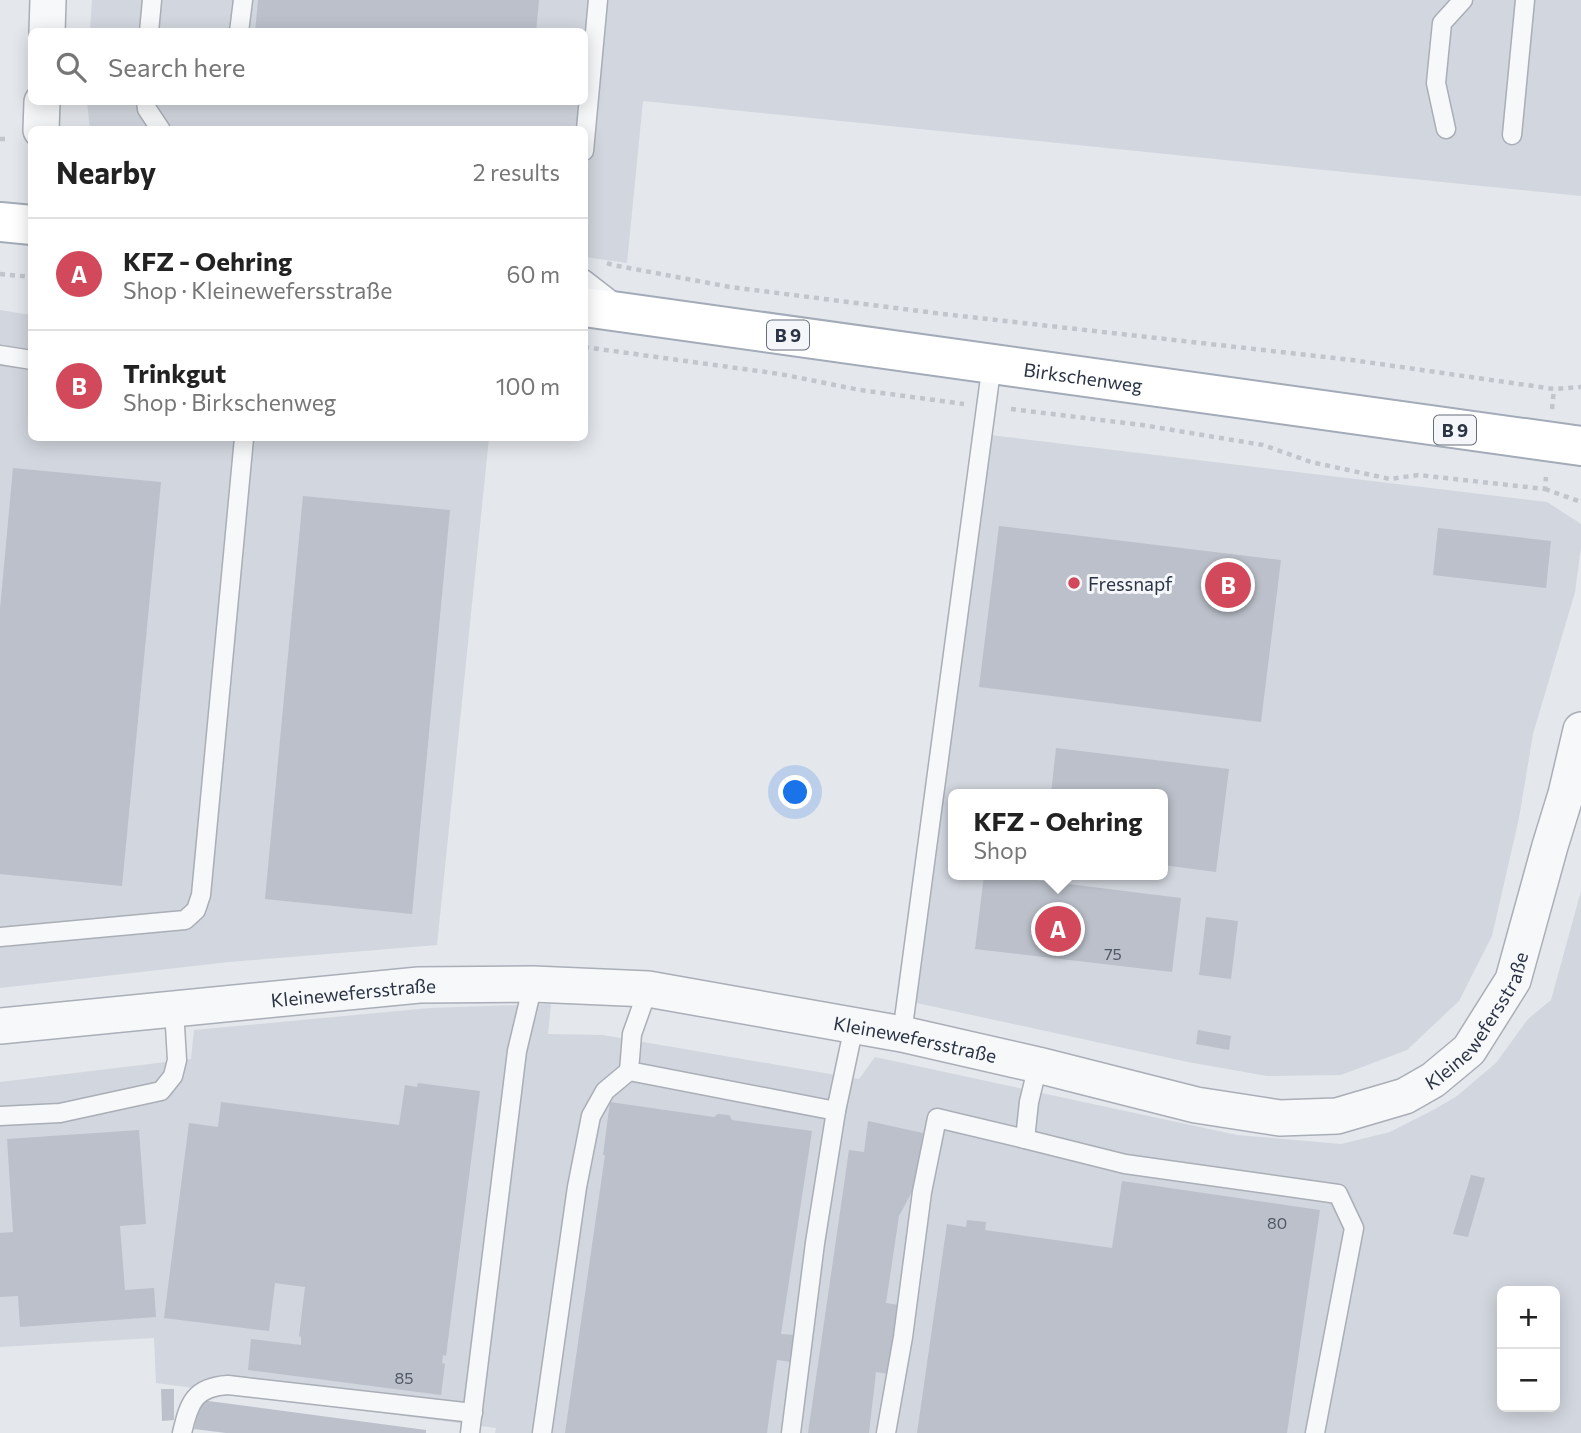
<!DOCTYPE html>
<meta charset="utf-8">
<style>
:root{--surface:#fff;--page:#f6f6f6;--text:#222;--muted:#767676;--line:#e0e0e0;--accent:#d1495b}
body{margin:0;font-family:Commissioner,sans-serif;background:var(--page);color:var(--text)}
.controls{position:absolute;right:21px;bottom:21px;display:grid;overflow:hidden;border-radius:10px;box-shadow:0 4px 18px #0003}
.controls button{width:63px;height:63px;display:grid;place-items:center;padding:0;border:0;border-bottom:2px solid var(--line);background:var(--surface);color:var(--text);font:35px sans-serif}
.you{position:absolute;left:796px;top:793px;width:24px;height:24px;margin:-18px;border:5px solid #fff;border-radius:50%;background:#1a73e8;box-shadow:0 0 0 10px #1a73e833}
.badge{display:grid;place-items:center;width:46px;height:46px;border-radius:50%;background:var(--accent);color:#fff;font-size:23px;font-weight:700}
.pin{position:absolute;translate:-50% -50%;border:4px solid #fff;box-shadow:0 2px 7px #0006}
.popup{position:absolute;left:948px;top:789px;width:220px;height:91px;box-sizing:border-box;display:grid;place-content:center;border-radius:10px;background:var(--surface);filter:drop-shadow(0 2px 5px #0005);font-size:23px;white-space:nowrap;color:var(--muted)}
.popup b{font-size:26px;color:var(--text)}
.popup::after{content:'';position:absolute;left:50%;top:100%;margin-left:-14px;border:14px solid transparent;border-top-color:var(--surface)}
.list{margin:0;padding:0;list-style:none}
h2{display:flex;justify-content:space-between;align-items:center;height:91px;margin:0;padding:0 28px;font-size:30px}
h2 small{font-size:23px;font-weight:400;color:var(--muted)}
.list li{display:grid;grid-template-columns:46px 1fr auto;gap:21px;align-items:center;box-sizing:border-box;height:112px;padding:0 28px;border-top:2px solid var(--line)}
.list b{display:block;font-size:26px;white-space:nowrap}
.list p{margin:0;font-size:23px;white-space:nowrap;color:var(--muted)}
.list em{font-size:23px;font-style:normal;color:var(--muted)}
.icon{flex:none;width:38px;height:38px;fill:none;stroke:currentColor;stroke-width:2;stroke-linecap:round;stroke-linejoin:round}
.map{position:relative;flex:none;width:1581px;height:1433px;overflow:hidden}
.search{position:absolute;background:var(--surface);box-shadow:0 4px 18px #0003;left:28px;top:28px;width:560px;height:77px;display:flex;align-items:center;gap:18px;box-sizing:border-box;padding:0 24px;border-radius:10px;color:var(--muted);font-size:26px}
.panel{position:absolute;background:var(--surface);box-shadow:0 4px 18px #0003;left:28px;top:126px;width:560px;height:315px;border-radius:10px}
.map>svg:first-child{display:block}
.built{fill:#d2d6de;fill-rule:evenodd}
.building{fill:#bbc0ca}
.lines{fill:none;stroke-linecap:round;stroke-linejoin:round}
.service-casing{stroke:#a9aeb7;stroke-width:21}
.minor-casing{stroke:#a9aeb7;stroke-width:38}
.primary-casing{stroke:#a3abb8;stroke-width:42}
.path{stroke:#c2c5cb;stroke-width:4.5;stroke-dasharray:5 5;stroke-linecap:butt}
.service{stroke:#f7f8fa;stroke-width:18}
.minor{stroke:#f7f8fa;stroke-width:35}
.primary{stroke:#fff;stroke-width:38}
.poi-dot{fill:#d1495b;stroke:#f4f6f9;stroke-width:2.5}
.labels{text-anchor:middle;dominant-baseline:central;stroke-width:6;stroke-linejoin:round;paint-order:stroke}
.number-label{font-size:16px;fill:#4f5766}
.shield{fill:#f4f6f9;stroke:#676e7b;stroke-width:2}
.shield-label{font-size:18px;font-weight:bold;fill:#2b3445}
.street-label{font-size:19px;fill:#2b3445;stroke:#f4f6f9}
.poi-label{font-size:19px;fill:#2b3445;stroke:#f4f6f9;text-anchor:start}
</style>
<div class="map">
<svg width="1581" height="1433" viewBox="0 0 1581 1433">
<rect width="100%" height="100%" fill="#e4e7ec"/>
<g class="built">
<path d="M92,0H1581V196L643,101L627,263L585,257L584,130L90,129L87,102H584V32L90,31Z"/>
<path d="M0,310L31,315L32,438H489L437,945L229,962L0,988Z"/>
<path d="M990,435L1547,502L1581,524V547L1575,592L1533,734L1519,818L1492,936L1459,1001L1407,1050L1341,1075L1267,1076L1188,1062L912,1002ZM953,794H1163V875H953Z"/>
<path d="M1581,891V1433H495L496,1428L156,1383L154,1338L0,1347V1082L191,1059L194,1030L430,1008L551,1004L548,1034L603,1035L859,1079L875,1057L1237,1135L1341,1144L1390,1132L1435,1109L1457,1096L1496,1063L1528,1019L1551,1000ZM1502,1291H1555V1407H1502Z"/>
</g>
<g class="building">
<path d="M258,0H539L536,32H255Z"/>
<path d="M13,468L161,482L122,886L0,874V609Z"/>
<path d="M303,496L450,510L412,914L265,899Z"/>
<path d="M999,526L1281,560L1261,722L979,687Z"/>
<path d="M1438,528L1551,541L1546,588L1433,575Z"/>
<path d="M1056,748L1229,769L1216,872L1163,865V794H1051Z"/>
<path d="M984,875H995L1181,898L1172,972L975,949Z"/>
<path d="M1206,917L1238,921L1231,979L1199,975Z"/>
<path d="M1198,1030L1231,1036L1229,1050L1196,1044Z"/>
<path d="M418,1083L480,1091L446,1356L443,1355L442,1363L445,1364L441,1395L248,1370L251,1339L301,1345V1337L299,1336L305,1287L275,1283L269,1331L164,1318L189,1123L218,1127L221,1102L399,1125L405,1085L417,1087Z"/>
<path d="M610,1102L714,1117L718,1114L729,1115L732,1120L812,1131L781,1334L795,1335L791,1362L777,1360L767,1433H565L605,1155H603Z"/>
<path d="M868,1121L923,1133L915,1190H913L899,1216L886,1303L899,1305L889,1374L876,1372L869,1433H808L849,1150L864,1152Z"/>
<path d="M139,1130L146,1224L120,1226L125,1290L154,1288L156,1317L20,1327L18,1296L0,1297V1233L13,1232L7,1139Z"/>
<path d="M1471,1175L1485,1178L1468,1237L1453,1234Z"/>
<path d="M1122,1181L1320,1210L1287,1433H917L947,1224L966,1227L967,1220L986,1222L985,1230L1112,1248Z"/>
<path d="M161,1389H174V1420L162,1421Z"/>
<path d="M201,1400L426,1430V1433H226L194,1429Z"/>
</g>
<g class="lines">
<defs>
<g id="service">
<path d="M149,32L152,0"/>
<path d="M239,32L243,0"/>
<path d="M146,102L147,109L161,130"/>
<path d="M1446,129L1436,83L1442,23L1463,0"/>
<path d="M1512,135L1525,0"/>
<path d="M584,151L598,0"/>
<path d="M584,279L615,303"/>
<path d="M0,355L32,360"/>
<path d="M0,937L185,920L196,910L201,895L244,438"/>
<path d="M648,989L632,1034L629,1071L836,1111L854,1026"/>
<path d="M902,1034L992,363"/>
<path d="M1038,1065L1029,1102L1025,1139L1125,1164L1338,1194L1354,1228L1315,1433"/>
<path d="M0,1116L60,1113L161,1091L173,1076L177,1060L174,1009"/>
<path d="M182,1433C189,1403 194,1387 228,1385L473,1413"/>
<path d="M470,1433L517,1051L533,984"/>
<path d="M542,1433L577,1187L591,1116L605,1091L629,1071"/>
<path d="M791,1433L815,1243L836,1111"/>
<path d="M886,1433L903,1337L922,1192L937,1118L1025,1139"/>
</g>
<g id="minor">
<path d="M47,32L48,0"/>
<path d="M41,130L42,102"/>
<path id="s1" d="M0,1026L419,985L533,984L648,989L902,1034L1038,1065L1196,1105L1280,1118L1337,1116L1405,1096L1433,1080L1469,1050L1513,980L1550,846L1566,794L1581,730"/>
</g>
<g id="primary">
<path d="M0,222L32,225"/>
<path id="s2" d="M584,307L1581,446"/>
</g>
</defs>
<use href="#service" class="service-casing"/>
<use href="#minor" class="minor-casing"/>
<use href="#primary" class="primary-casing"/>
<g class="path">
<path d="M0,139H10"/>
<path d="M607,263L613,265L730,287L943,314L1352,360L1554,389L1581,387"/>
<path d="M0,274L32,277"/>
<path d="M584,347L780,374L860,390L964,404"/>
<path d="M1011,409L1142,425L1263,445L1311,462L1390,479L1418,475L1545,489L1546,477"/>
<path d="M1552,409L1554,389"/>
<path d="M1545,489L1581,502"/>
</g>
<use href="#service" class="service"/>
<use href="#minor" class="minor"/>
<use href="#primary" class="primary"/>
</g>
<circle class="poi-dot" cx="1074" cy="583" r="7"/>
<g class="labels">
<g class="number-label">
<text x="1113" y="953">75</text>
<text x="1277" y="1222">80</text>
<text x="404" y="1377">85</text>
</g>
<g class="shield">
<rect x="767" y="320.5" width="42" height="29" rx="5"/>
<rect x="1434" y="415.5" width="42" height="29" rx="5"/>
</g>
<g class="shield-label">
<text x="788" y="335">B 9</text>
<text x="1455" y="430">B 9</text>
</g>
<g class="street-label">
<text stroke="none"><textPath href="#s2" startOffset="504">Birkschenweg</textPath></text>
<text stroke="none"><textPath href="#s1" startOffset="355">Kleinewefersstraße</textPath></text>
<text stroke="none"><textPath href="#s1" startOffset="1531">Kleinewefersstraße</textPath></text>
<text stroke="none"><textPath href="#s1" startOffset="922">Kleinewefersstraße</textPath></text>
</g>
<g class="poi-label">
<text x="1088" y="583">Fressnapf</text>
</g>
</g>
</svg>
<div class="controls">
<button>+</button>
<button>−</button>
</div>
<div class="you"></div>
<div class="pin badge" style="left:1058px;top:929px">A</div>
<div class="popup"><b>KFZ - Oehring</b>Shop</div>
<div class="pin badge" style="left:1228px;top:585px">B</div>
<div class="search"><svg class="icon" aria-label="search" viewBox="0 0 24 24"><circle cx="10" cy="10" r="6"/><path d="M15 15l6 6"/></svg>Search here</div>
<section class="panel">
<h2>Nearby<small>2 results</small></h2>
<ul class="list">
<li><span class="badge">A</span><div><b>KFZ - Oehring</b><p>Shop · Kleinewefersstraße</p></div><em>60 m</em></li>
<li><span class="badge">B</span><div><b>Trinkgut</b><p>Shop · Birkschenweg</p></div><em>100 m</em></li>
</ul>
</section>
</div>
